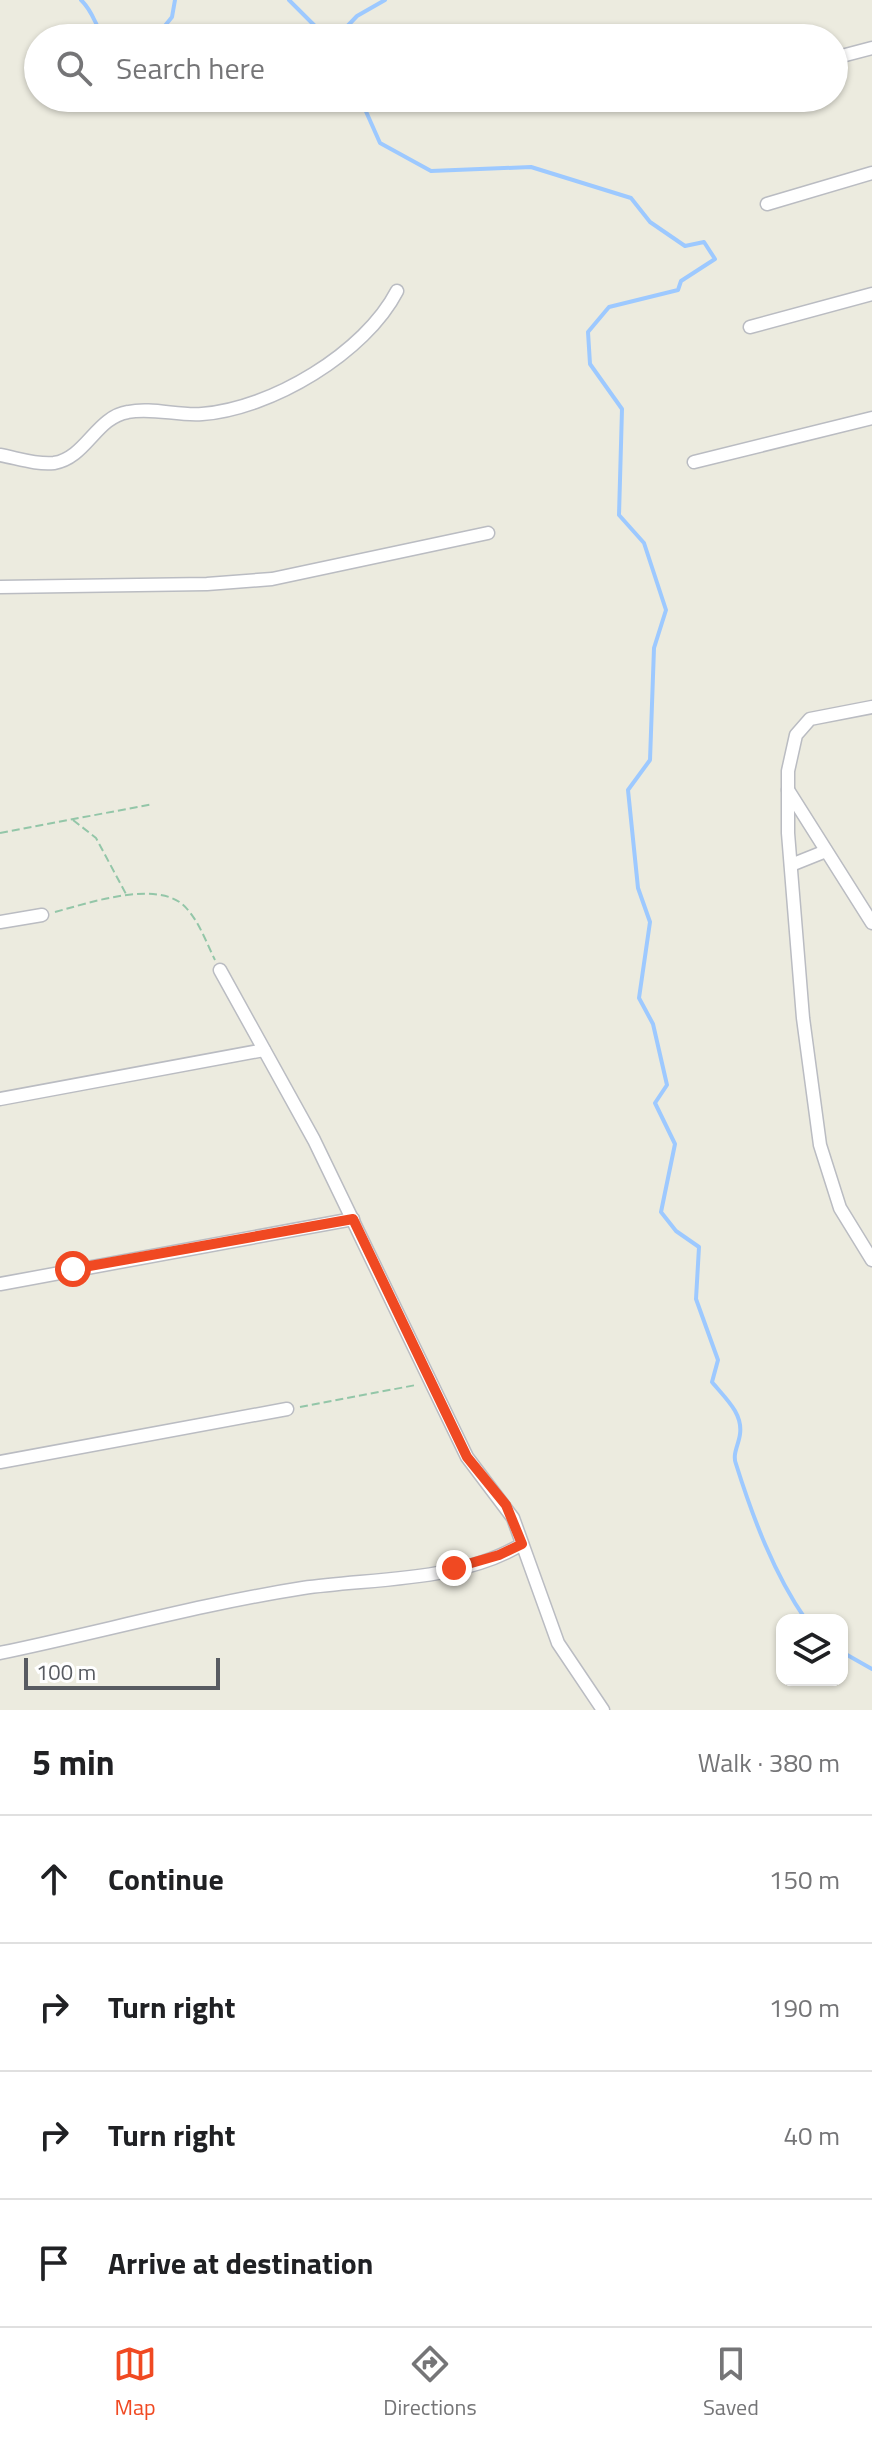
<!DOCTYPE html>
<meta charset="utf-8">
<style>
:root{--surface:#fff;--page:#f2f2f2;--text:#202124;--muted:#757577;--line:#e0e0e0;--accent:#f04922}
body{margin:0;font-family:"Titillium Web",sans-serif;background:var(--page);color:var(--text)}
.controls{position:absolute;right:24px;bottom:24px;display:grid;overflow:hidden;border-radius:16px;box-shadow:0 2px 6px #0004}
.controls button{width:72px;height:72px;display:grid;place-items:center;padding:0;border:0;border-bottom:2px solid var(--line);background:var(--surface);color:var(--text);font:40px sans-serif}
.scale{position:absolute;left:24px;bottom:20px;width:196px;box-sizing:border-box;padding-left:8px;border:4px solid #585b61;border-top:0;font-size:22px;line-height:28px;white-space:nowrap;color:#585b61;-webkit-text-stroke:6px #fff;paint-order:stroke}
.stop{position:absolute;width:24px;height:24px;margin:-18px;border:6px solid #f04922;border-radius:50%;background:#fff}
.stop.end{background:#f04922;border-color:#fff;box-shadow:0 2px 8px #0008}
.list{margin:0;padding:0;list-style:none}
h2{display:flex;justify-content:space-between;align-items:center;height:104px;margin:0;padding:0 32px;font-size:34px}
h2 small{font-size:26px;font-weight:400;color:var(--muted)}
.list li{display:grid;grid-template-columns:52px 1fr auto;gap:24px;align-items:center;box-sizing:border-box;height:128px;padding:0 32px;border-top:2px solid var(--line)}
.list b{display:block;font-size:30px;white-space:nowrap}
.list em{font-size:26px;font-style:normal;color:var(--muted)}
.icon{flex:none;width:44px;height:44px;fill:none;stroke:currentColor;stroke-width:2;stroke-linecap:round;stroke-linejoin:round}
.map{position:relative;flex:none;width:872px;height:1710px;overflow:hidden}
.search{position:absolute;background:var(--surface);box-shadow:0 2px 6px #0004;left:24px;right:24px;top:24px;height:88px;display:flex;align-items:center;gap:20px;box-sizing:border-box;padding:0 28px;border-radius:44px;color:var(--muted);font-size:30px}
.sheet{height:616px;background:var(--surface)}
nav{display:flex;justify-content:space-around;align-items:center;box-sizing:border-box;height:112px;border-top:2px solid var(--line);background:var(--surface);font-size:22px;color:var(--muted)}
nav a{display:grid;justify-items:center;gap:4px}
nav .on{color:var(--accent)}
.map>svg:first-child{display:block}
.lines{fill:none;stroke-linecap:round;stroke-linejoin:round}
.stream{stroke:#9dc9ff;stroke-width:4}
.street-casing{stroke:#babcc2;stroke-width:15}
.path{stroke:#93c6a8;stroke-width:2;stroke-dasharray:8 4;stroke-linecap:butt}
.street{stroke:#fff;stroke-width:12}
.route{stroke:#f04922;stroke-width:10}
</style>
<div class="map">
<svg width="872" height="1710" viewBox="0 0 872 1710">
<rect width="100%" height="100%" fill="#ecebdf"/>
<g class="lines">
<g class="stream">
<path d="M81,0C95,13 95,29 106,38"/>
<path d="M289,0L327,38"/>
<path d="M155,38L172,17L175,0"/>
<path d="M336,38L357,16L385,0"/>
<path d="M360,98L380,143L431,171L531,167L631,198L650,222L685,246L704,242L715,259L681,281L678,290L609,307L588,332L590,364L622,409L619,515L644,543L666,610L654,648L650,760L628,790L638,888L650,922L639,998L653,1024L667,1085L655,1103L675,1144L661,1212L676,1231L699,1247L696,1299L718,1360L712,1382C725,1398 743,1413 740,1434C739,1444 732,1454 736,1464C753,1518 774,1574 806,1620"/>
<path d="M842,1652L872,1669"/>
</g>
<defs>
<g id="street">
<path d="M834,58L872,48"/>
<path d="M767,204L872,173"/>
<path d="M750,327L872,294"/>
<path d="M0,455C17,458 37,465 54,463C86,458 96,417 128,412C152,407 178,416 202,414C271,409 365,353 397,291"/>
<path d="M694,462L872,418"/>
<path d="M0,587L207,584L272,579L488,533"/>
<path d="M872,707L810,719L796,735L788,771V833L803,1018L820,1145L840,1208L872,1260"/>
<path d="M788,790L872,923"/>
<path d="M791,865L826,851"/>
<path d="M0,922L42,915"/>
<path d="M220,970L314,1140L467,1457L513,1518L558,1643L603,1710"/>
<path d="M0,1099L264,1050"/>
<path d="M0,1284L353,1219"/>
<path d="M0,1462L287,1409"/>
<path d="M0,1653C101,1632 201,1604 303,1588C372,1578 461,1582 522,1544"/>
</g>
</defs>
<use href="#street" class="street-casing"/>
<g class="path">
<path d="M73,820L96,838L126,894"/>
<path d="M0,833L153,804"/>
<path d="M55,912C89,903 163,877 188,910C200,924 207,944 215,960"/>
<path d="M300,1407L416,1385"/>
</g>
<use href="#street" class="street"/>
</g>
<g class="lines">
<path class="route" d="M73,1269L353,1219L467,1457L506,1505L522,1544L499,1555L454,1568"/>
</g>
</svg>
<div class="controls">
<button><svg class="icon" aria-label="layers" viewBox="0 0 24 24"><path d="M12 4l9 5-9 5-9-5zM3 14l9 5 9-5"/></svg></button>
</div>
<div class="scale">100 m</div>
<div class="stop" style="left:73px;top:1269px"></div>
<div class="stop end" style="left:454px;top:1568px"></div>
<div class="search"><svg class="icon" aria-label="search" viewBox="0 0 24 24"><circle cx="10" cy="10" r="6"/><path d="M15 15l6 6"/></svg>Search here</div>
</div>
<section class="sheet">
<h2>5 min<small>Walk · 380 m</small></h2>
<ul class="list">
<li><svg class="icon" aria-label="ahead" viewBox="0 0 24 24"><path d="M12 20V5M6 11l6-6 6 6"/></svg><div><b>Continue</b></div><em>150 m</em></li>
<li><svg class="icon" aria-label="right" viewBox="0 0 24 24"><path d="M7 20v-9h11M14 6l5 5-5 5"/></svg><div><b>Turn right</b></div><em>190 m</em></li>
<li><svg class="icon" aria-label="right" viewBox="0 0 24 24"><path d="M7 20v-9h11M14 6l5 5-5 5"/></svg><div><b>Turn right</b></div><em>40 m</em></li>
<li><svg class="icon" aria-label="arrive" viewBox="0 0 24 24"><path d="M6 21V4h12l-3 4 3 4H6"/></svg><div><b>Arrive at destination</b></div></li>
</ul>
</section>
<nav>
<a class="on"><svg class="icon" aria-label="map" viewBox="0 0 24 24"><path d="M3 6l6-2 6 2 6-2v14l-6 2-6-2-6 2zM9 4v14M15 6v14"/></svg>Map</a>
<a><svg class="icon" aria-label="directions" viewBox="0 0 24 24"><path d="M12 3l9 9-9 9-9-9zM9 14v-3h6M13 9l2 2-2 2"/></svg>Directions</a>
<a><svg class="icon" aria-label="saved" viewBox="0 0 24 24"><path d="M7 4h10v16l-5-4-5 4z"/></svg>Saved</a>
</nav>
